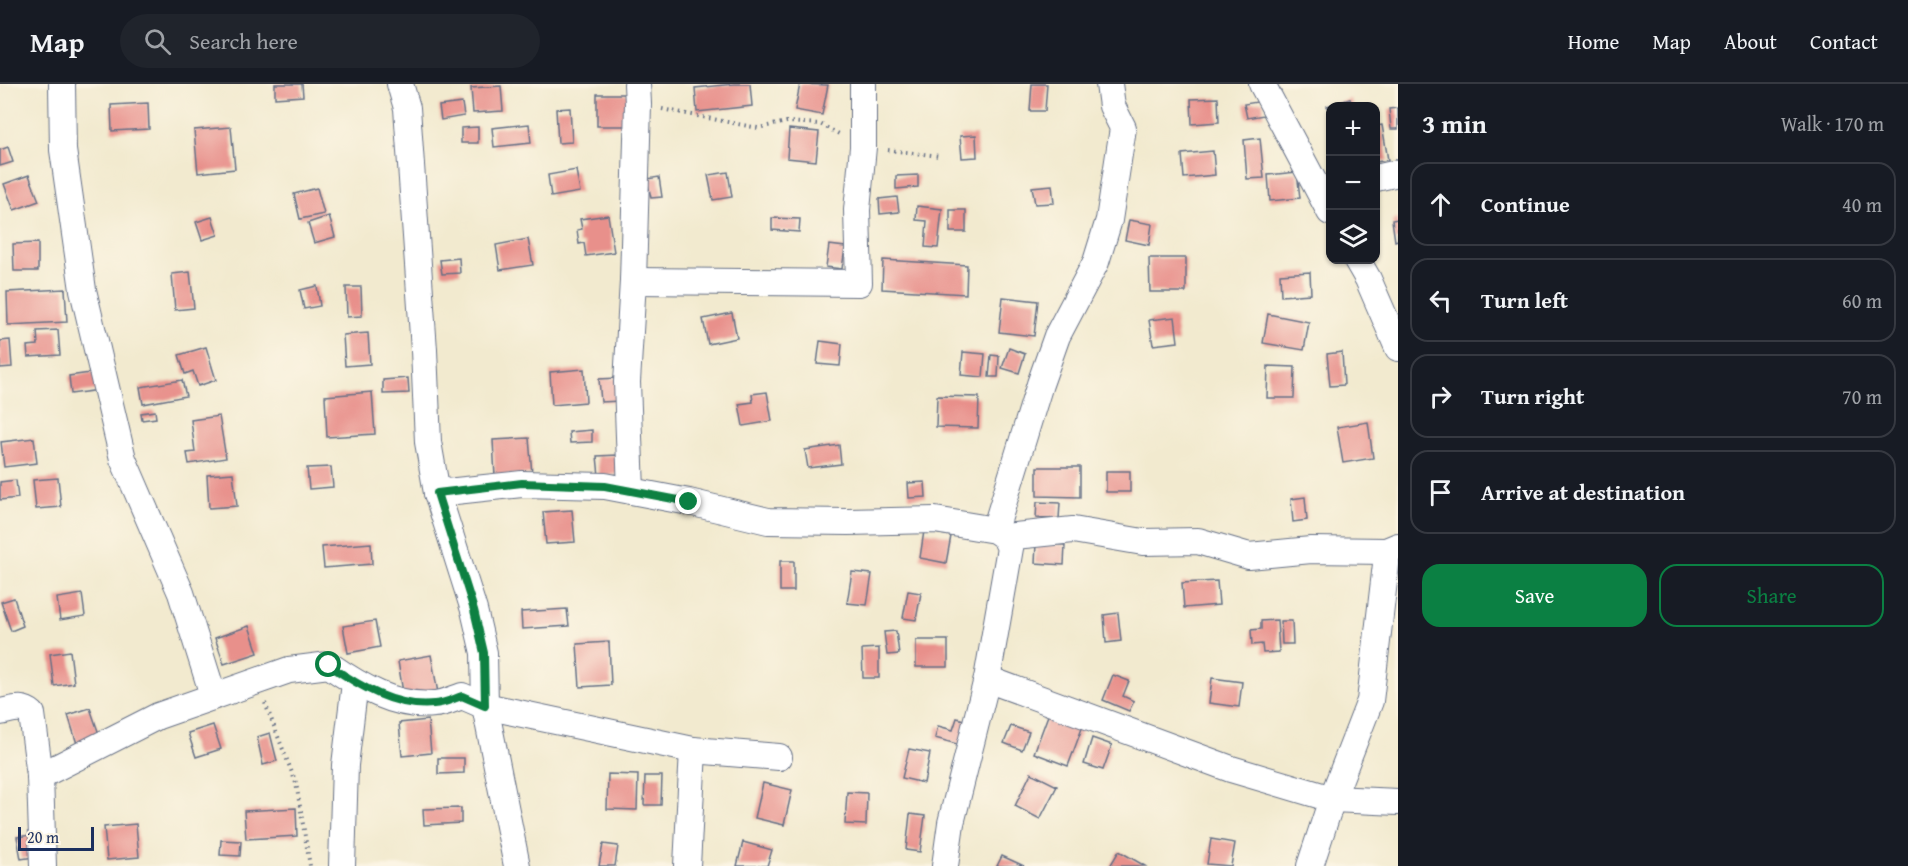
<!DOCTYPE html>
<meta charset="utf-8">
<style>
:root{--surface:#171b24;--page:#20242c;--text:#f1f3f6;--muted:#9ea1a6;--line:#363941;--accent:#0b8043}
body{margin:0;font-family:"Gentium Book Plus",serif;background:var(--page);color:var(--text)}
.controls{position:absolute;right:18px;top:18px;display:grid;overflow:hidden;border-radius:12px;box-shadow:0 2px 4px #0004}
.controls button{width:54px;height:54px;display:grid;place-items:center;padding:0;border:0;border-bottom:2px solid var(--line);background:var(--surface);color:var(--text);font:30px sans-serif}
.scale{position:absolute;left:18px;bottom:15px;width:76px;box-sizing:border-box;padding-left:6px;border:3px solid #1b2f5e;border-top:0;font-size:16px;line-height:21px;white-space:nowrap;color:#1b2f5e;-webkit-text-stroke:4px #fcf5e5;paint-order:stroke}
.stop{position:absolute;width:18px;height:18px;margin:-14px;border:4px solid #0b8043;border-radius:50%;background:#fff}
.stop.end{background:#0b8043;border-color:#fff;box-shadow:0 2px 6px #0008}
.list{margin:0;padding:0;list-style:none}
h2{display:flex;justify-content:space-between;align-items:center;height:78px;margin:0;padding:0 24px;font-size:26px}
h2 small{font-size:20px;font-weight:400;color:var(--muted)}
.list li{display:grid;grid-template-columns:39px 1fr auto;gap:18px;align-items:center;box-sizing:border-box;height:84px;margin:0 12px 12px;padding:0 12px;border:2px solid var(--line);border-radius:18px}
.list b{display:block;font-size:22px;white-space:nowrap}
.list em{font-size:20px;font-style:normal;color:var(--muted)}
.actions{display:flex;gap:12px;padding:18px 24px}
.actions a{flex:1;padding:14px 0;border:2px solid var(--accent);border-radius:18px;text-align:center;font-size:21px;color:var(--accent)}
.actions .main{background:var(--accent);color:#fff}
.icon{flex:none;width:33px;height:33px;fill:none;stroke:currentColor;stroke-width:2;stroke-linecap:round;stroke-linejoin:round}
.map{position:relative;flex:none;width:1398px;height:782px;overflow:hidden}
header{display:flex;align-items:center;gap:36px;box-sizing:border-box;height:84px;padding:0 30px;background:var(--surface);border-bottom:2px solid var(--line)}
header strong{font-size:28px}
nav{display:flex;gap:33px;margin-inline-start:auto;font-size:21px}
.search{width:420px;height:54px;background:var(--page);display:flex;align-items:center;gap:15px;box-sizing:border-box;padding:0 21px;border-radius:33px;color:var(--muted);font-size:22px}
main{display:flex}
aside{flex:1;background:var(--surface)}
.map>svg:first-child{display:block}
.building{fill:#e8908b}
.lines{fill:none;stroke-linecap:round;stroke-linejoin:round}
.street-casing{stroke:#667086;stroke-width:28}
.path{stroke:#667086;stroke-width:4;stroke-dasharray:1.5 4.5;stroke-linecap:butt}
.street{stroke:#fff;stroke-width:26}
.route{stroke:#0b8043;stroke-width:8}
</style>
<header>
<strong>Map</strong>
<div class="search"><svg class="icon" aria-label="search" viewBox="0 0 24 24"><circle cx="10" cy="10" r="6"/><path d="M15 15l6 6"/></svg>Search here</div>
<nav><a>Home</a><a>Map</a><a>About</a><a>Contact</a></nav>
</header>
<main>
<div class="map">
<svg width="1398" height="782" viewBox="0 0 1398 782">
<rect width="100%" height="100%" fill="#fcf5e5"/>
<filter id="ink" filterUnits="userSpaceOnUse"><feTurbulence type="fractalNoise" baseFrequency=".0167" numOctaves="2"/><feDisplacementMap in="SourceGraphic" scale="12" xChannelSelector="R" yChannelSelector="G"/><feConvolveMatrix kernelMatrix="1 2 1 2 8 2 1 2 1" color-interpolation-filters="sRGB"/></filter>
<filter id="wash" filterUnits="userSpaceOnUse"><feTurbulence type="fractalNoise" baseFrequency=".008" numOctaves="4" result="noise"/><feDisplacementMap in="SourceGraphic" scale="24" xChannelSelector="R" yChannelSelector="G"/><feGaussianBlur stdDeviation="1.35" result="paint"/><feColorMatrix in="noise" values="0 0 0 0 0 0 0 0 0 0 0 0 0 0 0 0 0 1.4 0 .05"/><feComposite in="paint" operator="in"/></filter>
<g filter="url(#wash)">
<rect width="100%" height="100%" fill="#f2eacf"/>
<g id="blocks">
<g class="building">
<path d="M275,0H302L303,12L275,14Z"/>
<path d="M734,0H750L752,22L697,28L695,4Z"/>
<path d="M800,0L828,1L822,31L795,26Z"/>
<path d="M1032,0H1047L1045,27H1030Z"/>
<path d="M501,2L503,27L473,29L471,4Z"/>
<rect x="597" y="10" width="34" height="32"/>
<path d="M1218,14L1219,38L1192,40L1191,15Z"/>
<path d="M1350,15L1353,22H1330V31L1327,22Z"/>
<path d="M1263,17L1264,31L1247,34L1244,20Z"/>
<path d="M148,19L149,45L112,47L111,21Z"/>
<path d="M462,19L464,32L441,36L439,22Z"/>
<path d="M570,24L572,58L558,59L556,25Z"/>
<path d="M1398,24V45H1391L1389,25Z"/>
<path d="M529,40L531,59L494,63L492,44Z"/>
<path d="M1382,41L1388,76L1376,78V42Z"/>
<path d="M231,43L235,85L198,89L194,46Z"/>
<path d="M478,43V59H461V44Z"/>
<path d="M789,45L819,48L816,77L787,74Z"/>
<path d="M976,51L977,73L962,74L960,52Z"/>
<path d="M1260,54L1264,94L1247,95L1244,56Z"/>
<path d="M8,63L13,78L0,82V66Z"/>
<path d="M1213,67L1215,91L1184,94L1182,70Z"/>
<path d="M576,86L580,108L551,113L548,91Z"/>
<path d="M728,88L732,113L713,116L708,91Z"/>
<path d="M1297,88L1300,114L1270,117L1268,91Z"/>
<path d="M29,91L39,117L14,126L4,100Z"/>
<path d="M918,91V103L896,105V92Z"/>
<path d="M659,93L662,113L651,114L647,95Z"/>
<path d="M1052,101L1054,119L1035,120L1032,103Z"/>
<path d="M317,104L324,130L300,135L294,110Z"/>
<path d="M897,113L899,128L880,130L879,115Z"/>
<path d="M917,122L942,125L938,164L925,163L927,137L916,136Z"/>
<rect x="950" y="126" width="16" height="22"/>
<path d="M608,131L614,168L586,172L584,159L579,160L577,146L582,145L580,135Z"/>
<path d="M329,132L335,153L314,159L308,139Z"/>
<path d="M212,133L218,151L202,156L196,138Z"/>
<path d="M772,134L800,135L799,148L772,146Z"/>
<path d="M1398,135V156L1395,157L1392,136Z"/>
<path d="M1129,136L1152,140L1149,161L1125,156Z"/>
<path d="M528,155L533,181L500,186L496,161Z"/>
<path d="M38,159V187H14L13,160Z"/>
<path d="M829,161L845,163L842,185L826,183Z"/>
<path d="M459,174L460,189L442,190L440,176Z"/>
<path d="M1149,174H1186V208H1150Z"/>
<path d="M883,176L967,181L966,210L882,205Z"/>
<path d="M190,188L194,224L175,226L172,190Z"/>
<path d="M1310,188L1311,210L1281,212L1280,190Z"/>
<path d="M317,202L320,222L304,225L300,206Z"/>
<path d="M346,203H361L362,232L347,233Z"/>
<path d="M65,205L67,238L8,241L7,208Z"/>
<path d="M1003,213L1038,217L1034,252L999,248Z"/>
<path d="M732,229L737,254L708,260L703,235Z"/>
<path d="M1268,230L1309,238L1304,266L1263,259Z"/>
<path d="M1175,233L1178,258L1153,261L1149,236Z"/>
<path d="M58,246L60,271L28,273L27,262L38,261L37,247Z"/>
<path d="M368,249L370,280L345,282L343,251Z"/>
<path d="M10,256L12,283L0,284V257Z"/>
<path d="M820,257L842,260L840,282L817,280Z"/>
<path d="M206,263L216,296L198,302L193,287L185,290L179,271Z"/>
<path d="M1009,264L1025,270L1019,289L1002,284Z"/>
<path d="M963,268L985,270L983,293L961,291Z"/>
<path d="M1342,268L1344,301L1330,302L1327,270Z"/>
<path d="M991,271L999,272L998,293H989Z"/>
<path d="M1268,282L1295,283L1294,314H1267Z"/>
<path d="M584,285L586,318L552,321L550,288Z"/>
<path d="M97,288L99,306L71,310L69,292Z"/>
<path d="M408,294L409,309L383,310V296Z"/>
<path d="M618,294L620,317L601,318L599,295Z"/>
<path d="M182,296L186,312L143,320L140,303Z"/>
<path d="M372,308L375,350L327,353L325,312Z"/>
<path d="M767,308L772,337L743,342L739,320L753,318L752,310Z"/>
<path d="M937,312L979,313L978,344L936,343Z"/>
<path d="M155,327L156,334L142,336L141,329Z"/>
<path d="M219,332L226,374L189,380L187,369L195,368L191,336Z"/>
<path d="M1368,338L1373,374L1343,379L1337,343Z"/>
<path d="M592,346V358L570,359L569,348Z"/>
<path d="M34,354L37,379L4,383L1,358Z"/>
<path d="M529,354L532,390L495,393L493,356Z"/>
<path d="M839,361L841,380L808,384L805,366Z"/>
<path d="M618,371L620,390L599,392L597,372Z"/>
<path d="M331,383L333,403L309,405L307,384Z"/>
<path d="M1037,383H1080V413L1037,412Z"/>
<rect x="1106" y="387" width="24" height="21"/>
<path d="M233,389L237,422L209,424L207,391Z"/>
<path d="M58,394L61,423L36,425L33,396Z"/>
<path d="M16,396L18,414L0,416V398Z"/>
<path d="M925,398L926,413L909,414L908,399Z"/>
<path d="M1305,413L1307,436L1293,438L1291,415Z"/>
<path d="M1037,418L1060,419L1059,435L1036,434Z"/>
<path d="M572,426L575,458L546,460L543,428Z"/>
<path d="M924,447L951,452L946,479L920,474Z"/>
<path d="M371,459L372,480L324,484L322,463Z"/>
<path d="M1036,460L1065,461L1064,481L1035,479Z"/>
<rect x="780" y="477" width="14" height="30"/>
<path d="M852,488L872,490L867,521L847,519Z"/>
<path d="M1217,497L1219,521L1184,524L1182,499Z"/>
<path d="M908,507L921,509L916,536L903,534Z"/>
<path d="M82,510L85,532L60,536L57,514Z"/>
<path d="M14,514L23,542L11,547L1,518Z"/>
<path d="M567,525L569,542L522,545L521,528Z"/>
<path d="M1118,529L1121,557L1106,559L1104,531Z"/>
<path d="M1277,536L1279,568L1263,569L1262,560L1252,561L1251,546L1261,545V537Z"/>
<path d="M375,537L380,563L348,569L343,542Z"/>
<path d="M1281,537H1292L1293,560H1282Z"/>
<path d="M249,542L258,569L224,580L215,554Z"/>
<path d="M896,547L899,570L887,571L884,548Z"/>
<rect x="916" y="556" width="32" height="27"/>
<path d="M609,558L611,601L580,603L577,560Z"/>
<path d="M879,564V594H863L862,565Z"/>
<path d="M70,567L74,599L54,602L50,570Z"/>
<path d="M431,571L438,609L404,615L398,577Z"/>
<path d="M1113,591L1129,597L1123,612L1134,617L1129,627L1103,616Z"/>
<path d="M1212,594L1242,598L1239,623L1209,619Z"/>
<path d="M90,624L101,656L78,663L68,631Z"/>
<path d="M1050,626L1084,639L1068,682L1034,669Z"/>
<path d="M957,634L971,638L964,662L935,654L938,642L953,646Z"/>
<path d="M428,636L431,669L402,672L399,639Z"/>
<path d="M213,641L221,665L196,673L188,649Z"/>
<path d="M1011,642L1029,648L1022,666L1004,659Z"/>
<path d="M270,649L277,677L263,681L257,653Z"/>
<path d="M1092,654L1112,661L1103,686L1084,680Z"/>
<path d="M909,665L930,669L924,699L902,694Z"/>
<path d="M438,674H464V689L438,690Z"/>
<path d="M1031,689L1057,702L1040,735L1015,722Z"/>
<path d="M608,690L638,691L637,726L607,725Z"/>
<path d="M645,692H662L661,721H644Z"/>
<path d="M763,699L792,706L784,741L755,734Z"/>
<path d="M847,708L867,709L866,741L845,740Z"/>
<path d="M296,724L297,752L246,755L244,727Z"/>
<path d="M461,724V739L424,741L423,725Z"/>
<path d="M910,730L925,732L920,768L906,766Z"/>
<path d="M136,740L139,773L107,776L104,743Z"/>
<path d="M31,751L34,773L21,775L17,753Z"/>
<path d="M1211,755L1235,759L1231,782L1207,780Z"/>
<path d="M221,756L241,757L240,772L220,771Z"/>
<path d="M743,758L772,766L767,782H737Z"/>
<path d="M603,760L618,762L615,782H599Z"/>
<path d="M1119,767L1145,782H1110Z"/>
<path d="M1002,772L1024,782H997Z"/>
</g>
</g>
</g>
<g filter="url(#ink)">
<use href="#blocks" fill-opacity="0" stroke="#667086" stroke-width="1.5"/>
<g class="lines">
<defs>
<g id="street">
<path d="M62,0L63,66L83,206L123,375L181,509L213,611"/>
<path d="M400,0L407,24L424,266L428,358L437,409L474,526L484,569L485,622L517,782"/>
<path d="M1262,0L1330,128"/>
<path d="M1376,94L1398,89"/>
<path d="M1357,176L1368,195L1398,264"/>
<path d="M633,197L859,199L857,126L863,63V0"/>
<path d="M631,407L627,298L633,197L638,20L637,0"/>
<path d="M437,409L522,400L605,402L689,418L768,437L848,438L935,436L995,446L1005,453L1010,464L987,595L951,739L945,782"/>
<path d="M995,446L1040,300L1057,252L1096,178L1109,136L1123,44L1112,22L1109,0"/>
<path d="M1005,453L1073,446L1143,458L1198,457L1249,472L1311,466L1386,467"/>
<path d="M987,595L1231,685L1332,715L1398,718"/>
<path d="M0,628C12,626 22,621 32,630L40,692L43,782"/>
<path d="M40,692L158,632L289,586L329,581C359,602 396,624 434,620C443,620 453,615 462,612L485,622L693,666L779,673"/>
<path d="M342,782L345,681L355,599"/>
<path d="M687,782L693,666"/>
<path d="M1310,782L1332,715L1370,617L1386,480V467L1398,462"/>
</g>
</defs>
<use href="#street" class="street-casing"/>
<g class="path">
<path d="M662,25L758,44L787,38L820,40L839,50"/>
<path d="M888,66L940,72"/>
<path d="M265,619L296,699L310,782"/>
</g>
<use href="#street" class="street"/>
</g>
</g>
<g class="lines" filter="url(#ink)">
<path class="route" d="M329,581C359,602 396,624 434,620C443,620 453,615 462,612L485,622L484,569L474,526L437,409L522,399L605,402L689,418"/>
</g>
</svg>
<div class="controls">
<button>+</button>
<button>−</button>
<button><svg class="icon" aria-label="layers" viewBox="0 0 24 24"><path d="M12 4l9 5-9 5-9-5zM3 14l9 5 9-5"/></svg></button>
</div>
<div class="scale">20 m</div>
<div class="stop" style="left:329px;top:581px"></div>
<div class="stop end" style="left:689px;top:418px"></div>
</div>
<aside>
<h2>3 min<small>Walk · 170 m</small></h2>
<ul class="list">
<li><svg class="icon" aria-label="ahead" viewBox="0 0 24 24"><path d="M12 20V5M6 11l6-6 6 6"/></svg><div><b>Continue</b></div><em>40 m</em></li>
<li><svg class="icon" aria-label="left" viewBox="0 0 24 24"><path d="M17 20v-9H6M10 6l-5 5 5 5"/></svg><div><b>Turn left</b></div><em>60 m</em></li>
<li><svg class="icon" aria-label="right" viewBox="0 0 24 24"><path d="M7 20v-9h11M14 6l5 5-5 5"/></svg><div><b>Turn right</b></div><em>70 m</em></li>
<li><svg class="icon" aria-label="arrive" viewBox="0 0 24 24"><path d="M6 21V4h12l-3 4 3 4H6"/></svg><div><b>Arrive at destination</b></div></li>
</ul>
<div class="actions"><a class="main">Save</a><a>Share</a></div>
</aside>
</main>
